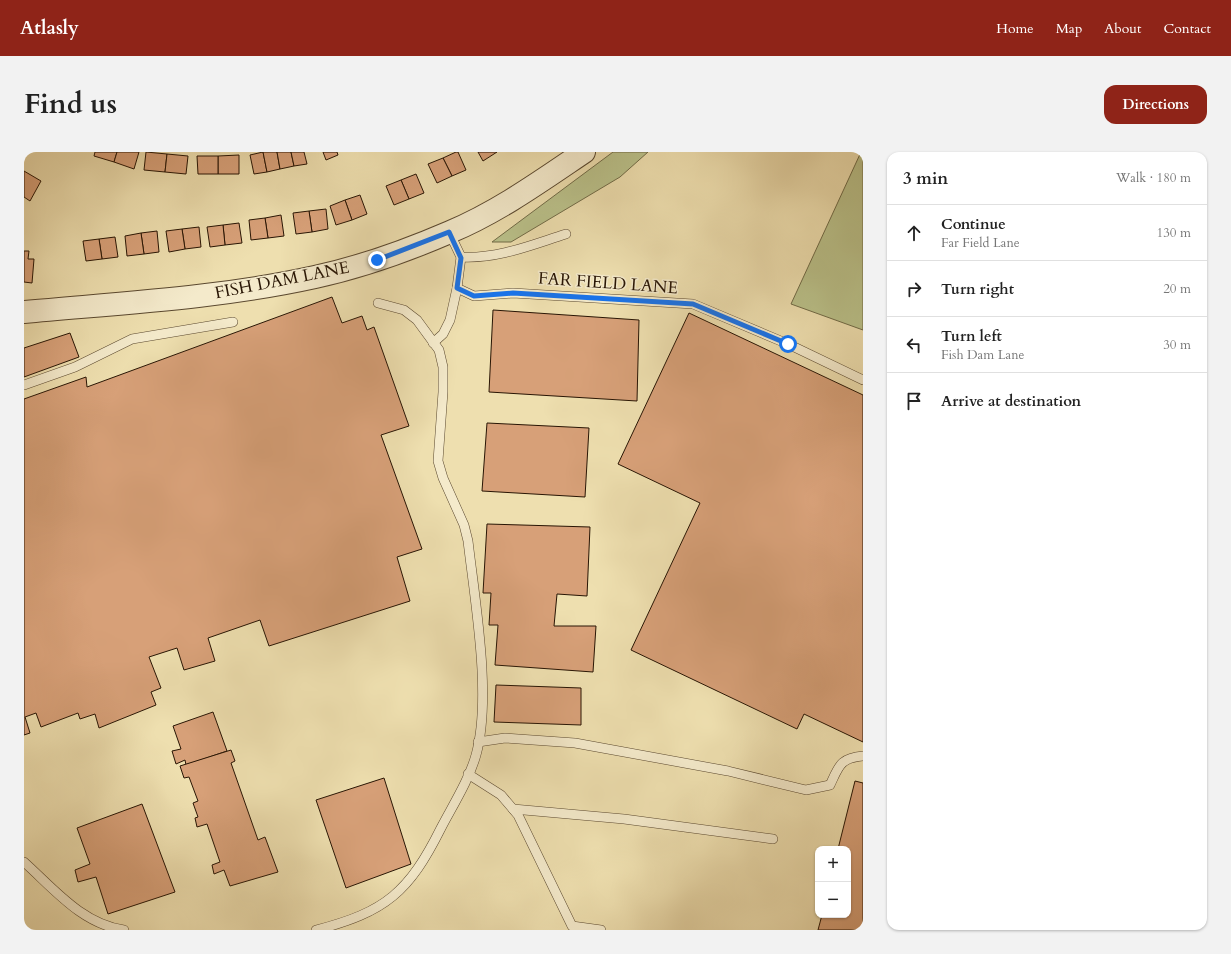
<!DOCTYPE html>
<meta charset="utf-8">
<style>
:root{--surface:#fff;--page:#f2f2f2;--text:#222;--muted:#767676;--line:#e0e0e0;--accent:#8f2418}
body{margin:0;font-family:Cardo,serif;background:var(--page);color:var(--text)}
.controls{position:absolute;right:12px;bottom:12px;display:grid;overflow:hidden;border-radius:8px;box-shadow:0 1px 3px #0004}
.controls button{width:36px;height:36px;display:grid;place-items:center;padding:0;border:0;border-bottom:1px solid var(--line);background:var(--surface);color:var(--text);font:20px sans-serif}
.stop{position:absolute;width:12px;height:12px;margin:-9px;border:3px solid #1a73e8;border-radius:50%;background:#fff}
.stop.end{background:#1a73e8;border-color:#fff;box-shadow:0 1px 4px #0008}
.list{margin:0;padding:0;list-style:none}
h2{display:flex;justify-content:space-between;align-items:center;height:52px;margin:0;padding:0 16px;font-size:17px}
h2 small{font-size:13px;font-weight:400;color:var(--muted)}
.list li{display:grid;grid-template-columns:26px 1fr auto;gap:12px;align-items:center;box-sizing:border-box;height:56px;padding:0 16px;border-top:1px solid var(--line)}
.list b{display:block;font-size:15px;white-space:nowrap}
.list p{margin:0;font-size:13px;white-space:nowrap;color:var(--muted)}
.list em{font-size:13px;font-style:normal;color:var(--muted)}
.icon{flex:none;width:22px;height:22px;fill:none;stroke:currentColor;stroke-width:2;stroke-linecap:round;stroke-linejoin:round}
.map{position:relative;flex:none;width:839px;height:778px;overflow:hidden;border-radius:12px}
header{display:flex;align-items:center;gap:24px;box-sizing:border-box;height:56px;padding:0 20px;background:var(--accent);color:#fff}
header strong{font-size:19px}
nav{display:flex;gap:22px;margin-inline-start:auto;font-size:14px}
.intro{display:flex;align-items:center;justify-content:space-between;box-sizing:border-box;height:96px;padding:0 24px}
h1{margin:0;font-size:28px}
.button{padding:10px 18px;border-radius:12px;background:var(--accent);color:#fff;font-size:14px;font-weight:700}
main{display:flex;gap:24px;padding:0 24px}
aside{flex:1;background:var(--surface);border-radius:12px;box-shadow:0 1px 3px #0004}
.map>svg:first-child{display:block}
.green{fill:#bac18a;stroke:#716b47}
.building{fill:#d7a078;stroke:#281504}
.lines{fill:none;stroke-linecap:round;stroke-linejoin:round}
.service-casing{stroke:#5a482f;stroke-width:10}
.tertiary-casing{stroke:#5a482f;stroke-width:24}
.service{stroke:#f4eacb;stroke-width:9}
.tertiary{stroke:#f4eacb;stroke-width:22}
.route{stroke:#1a73e8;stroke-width:5}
.labels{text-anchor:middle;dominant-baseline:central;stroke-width:3;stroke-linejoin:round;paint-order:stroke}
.street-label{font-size:17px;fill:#281504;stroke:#f4eacb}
</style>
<header>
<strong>Atlasly</strong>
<nav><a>Home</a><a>Map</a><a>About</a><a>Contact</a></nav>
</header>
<div class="intro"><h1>Find us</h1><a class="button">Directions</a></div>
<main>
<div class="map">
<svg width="839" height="778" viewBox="0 0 839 778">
<rect width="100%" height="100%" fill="#eedfaf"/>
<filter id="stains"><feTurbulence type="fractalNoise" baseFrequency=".005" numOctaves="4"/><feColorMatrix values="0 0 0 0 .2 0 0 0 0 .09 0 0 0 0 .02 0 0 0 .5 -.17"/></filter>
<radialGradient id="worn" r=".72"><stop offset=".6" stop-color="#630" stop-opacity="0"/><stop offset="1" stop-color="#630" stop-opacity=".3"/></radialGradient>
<g class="green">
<path d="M589,0H624L596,25L487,90H468Z"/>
<path d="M837,0H839V178L767,152Z"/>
</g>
<g class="building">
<path d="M71,0H93L90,10L70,4Z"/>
<path d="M93,0H115L110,17L90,10Z"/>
<path d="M122,0L143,2L141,20L120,18Z"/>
<path d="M239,0L243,20L230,22L226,3Z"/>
<path d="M239,0H253L256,17L243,20Z"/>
<path d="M253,0H267L270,14L256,17Z"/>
<path d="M267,0H280L283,12L270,14Z"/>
<path d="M299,0H313L314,3L302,8Z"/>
<path d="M432,0H434L442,18L428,24L419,6Z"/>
<path d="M454,0H473L459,9Z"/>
<path d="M143,2L164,4L162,22L141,20Z"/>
<path d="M215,3V22H194V4Z"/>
<path d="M173,4H194V22H174Z"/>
<path d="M419,6L428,24L413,31L404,12Z"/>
<path d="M0,19L17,29L6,49L0,45Z"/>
<path d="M392,22L400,41L385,47L377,28Z"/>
<path d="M377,28L385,47L370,53L362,34Z"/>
<path d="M336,43L343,62L328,68L321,48Z"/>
<path d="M321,48L328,68L312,73L306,54Z"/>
<path d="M302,57L304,77L288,80L285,59Z"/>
<path d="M285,59L288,80L272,82L269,61Z"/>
<path d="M257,63L260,84L244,86L241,66Z"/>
<path d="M241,66L244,86L227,88L225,68Z"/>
<path d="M215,71L218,91L201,93L199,73Z"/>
<path d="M199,73L201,93L186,95L183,75Z"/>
<path d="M175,75L177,95L161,97L158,77Z"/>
<path d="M158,77L161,97L145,100L142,79Z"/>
<path d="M133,79L135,100L120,102L117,81Z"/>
<path d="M117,81L120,102L103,104L101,84Z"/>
<path d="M91,85L94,105L78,107L75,87Z"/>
<path d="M75,87L78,107L62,109L59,89Z"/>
<path d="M0,99H5L4,107H10L8,131L0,130Z"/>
<path d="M308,145L318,171L338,164L343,178L350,175L385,274L357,283L398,397L373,405L386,449L245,494L236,468L184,486L191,509L160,518L153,496L125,505L137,536L127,540L132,553L75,576L71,562L56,567L54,561L17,575L12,561L1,565L6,581L0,583V247L62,225L63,235Z"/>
<path d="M469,158L615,168L613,249L465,240Z"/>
<path d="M665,161L839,243V590L780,562L773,577L607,498L676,351L594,312Z"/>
<path d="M46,181L55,205L0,225V196Z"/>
<path d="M463,271L565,276L561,345L458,339Z"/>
<path d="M463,372L566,375L563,444L533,442L530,474H572L569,520L471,513L474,473H465L467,441H459Z"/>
<path d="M472,533L557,536V573L470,570Z"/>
<path d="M189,560L203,599L162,613L161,608L152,612L148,599L157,597L149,574Z"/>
<path d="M207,598L211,609L207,611L234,688L241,685L254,720L206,734L200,718L190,722L188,713L196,710L183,672L173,675L171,666L174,665L169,651L174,649L165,625L160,626L156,614Z"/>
<path d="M360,626L387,712L322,736L292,648Z"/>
<path d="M831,629L839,631V778H794L798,763H824V697H814Z"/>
<path d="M118,652L151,740L84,762L72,725L54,730L51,718L66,712L53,676Z"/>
</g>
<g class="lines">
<defs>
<g id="service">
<path d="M437,105C474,107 507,93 542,82"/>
<path d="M433,136L450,144L489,141L669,152L764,192L839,228"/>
<path d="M409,191L419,182L426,168L433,136L437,105L425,80"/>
<path d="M0,233L51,215L108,187L209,170"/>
<path d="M454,590L481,586L551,591L704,619L782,638L806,633C815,614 816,606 839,604"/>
<path d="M444,622L477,643L494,663L548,774L577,778"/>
<path d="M489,657L600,667L749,687"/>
<path d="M0,710C30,737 58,772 100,778"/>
<path d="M292,778C362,760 385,740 417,676C429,653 445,628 452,603C468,545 451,450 444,389L440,373L419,326L414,309L419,240V215L415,198L393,168L380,158L354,151"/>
</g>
<path id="tertiary" d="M0,160C97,151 196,146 291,125C337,115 382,99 426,80C474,60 517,29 560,0"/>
</defs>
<use href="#service" class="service-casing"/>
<use href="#tertiary" class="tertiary-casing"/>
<use href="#service" class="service"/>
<use href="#tertiary" class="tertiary"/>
</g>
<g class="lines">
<path class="route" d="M353,108L425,80L437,106L433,136L450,144L489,141L669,152L764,192"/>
</g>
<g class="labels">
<g class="street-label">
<text transform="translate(258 128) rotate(-11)">FISH DAM LANE</text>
<text transform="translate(584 131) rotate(4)">FAR FIELD LANE</text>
</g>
</g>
<rect width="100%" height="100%" filter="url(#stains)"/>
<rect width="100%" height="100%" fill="url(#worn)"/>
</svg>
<div class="controls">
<button>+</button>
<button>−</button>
</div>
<div class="stop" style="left:764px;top:192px"></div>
<div class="stop end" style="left:353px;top:108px"></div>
</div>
<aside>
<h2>3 min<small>Walk · 180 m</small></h2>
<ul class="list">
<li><svg class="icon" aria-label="ahead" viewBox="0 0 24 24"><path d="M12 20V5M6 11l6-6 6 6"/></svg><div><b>Continue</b><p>Far Field Lane</p></div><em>130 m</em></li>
<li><svg class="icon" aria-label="right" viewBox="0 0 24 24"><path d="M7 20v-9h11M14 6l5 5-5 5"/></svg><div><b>Turn right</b></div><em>20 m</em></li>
<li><svg class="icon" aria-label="left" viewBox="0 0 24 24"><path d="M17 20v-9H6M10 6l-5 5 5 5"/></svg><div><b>Turn left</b><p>Fish Dam Lane</p></div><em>30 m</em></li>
<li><svg class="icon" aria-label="arrive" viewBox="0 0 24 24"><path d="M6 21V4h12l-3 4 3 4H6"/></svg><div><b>Arrive at destination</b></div></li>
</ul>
</aside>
</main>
